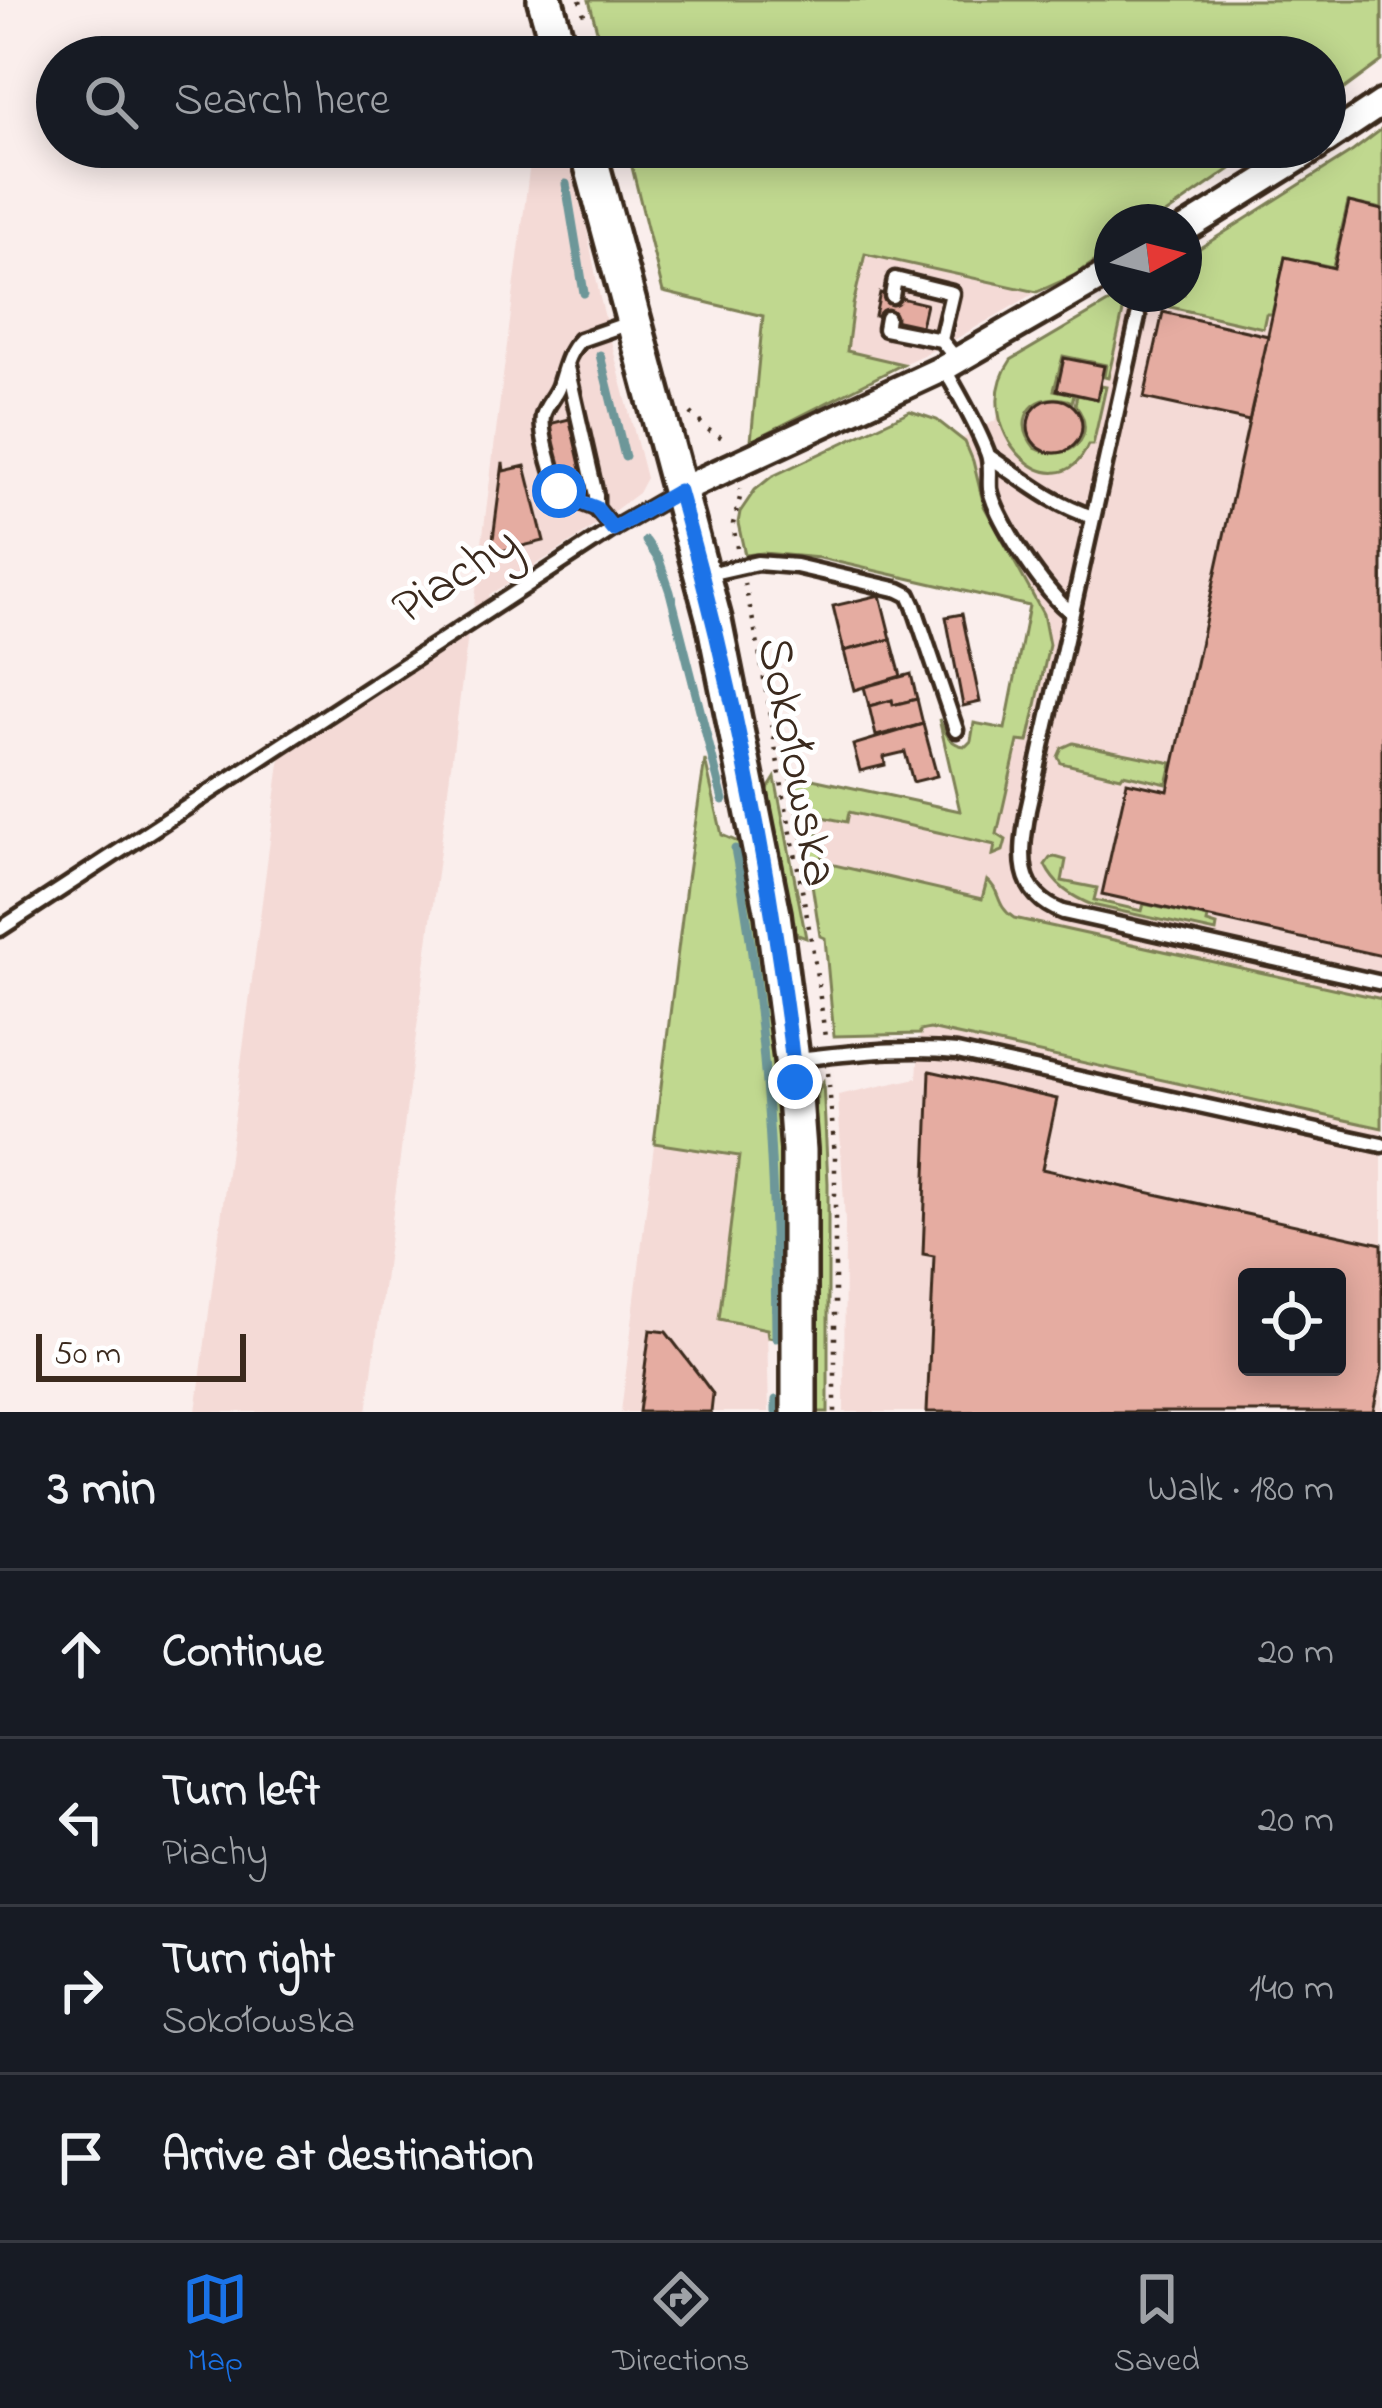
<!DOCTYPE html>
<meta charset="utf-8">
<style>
:root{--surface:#171b24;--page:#20242c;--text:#f1f3f6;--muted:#9ea1a6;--line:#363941;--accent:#1a73e8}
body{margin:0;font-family:"Indie Flower",sans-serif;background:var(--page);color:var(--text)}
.controls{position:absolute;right:36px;bottom:36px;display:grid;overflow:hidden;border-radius:12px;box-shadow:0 6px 30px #0003}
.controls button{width:108px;height:108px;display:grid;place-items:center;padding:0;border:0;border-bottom:3px solid var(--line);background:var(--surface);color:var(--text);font:60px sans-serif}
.compass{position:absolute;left:1094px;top:204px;width:108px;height:108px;border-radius:50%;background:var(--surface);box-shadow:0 6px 30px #0003;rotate:83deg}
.scale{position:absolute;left:36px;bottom:30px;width:210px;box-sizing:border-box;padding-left:12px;border:6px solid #3b2a1e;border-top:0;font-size:33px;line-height:42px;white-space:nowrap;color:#3b2a1e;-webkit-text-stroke:9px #fff;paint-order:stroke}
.stop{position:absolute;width:36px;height:36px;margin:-27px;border:9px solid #1a73e8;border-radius:50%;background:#fff}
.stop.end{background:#1a73e8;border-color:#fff;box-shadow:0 3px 12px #0008}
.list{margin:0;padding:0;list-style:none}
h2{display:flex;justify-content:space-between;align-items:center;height:156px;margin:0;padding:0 48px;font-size:51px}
h2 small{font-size:39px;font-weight:400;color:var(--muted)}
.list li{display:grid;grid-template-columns:78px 1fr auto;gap:36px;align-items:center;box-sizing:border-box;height:168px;padding:0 48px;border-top:3px solid var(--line)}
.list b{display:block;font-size:45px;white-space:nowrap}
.list p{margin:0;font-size:39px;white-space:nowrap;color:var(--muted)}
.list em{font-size:39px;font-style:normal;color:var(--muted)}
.icon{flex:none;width:66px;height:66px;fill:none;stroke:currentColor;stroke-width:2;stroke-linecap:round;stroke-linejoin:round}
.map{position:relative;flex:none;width:1382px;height:1412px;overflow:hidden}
.search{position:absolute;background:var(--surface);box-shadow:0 6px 30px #0003;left:36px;right:36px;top:36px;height:132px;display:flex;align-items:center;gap:30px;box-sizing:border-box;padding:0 42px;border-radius:66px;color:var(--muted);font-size:45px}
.sheet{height:828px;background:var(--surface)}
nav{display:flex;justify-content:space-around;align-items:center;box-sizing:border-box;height:168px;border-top:3px solid var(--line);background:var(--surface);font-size:33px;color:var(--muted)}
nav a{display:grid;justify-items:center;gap:6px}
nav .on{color:var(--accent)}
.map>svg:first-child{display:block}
.built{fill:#f4dad6;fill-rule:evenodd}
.green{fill:#c0d88f;stroke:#7e8156;stroke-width:3}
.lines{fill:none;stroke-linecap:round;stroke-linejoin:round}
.stream{stroke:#6d9799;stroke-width:9}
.building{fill:#e5aca1;stroke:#3b2a1e;stroke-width:3;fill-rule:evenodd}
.lane-casing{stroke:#3b2a1e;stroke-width:21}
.street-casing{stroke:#3b2a1e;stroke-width:33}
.secondary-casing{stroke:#3b2a1e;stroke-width:42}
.path{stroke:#3b2a1e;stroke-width:4.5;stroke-dasharray:3 9;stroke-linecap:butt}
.lane{stroke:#fff;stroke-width:12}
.street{stroke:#fff;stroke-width:24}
.secondary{stroke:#fff;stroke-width:33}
.route{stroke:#1a73e8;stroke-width:15}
.labels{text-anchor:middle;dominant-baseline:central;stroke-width:10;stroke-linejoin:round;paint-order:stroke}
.street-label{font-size:51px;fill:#3b2a1e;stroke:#fff}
</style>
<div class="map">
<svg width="1382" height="1412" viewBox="0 0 1382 1412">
<rect width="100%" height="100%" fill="#faeeec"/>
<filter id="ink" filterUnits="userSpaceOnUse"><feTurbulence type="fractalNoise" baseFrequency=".00833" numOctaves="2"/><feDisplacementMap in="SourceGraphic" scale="24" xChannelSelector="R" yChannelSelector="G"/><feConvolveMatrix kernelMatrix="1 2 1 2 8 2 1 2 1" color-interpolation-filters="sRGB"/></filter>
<g filter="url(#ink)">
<g class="built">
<path d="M532,147H567L586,224L600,298L646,478L638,493L578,538L489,595L491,601L473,614Z"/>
<path d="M1353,151L1382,157V1014L813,884L789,774L960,812L1005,729L1029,606L951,445L996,420L1017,357L1123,294H1184V258Z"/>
<path d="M865,254L1037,292L947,344L903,364L847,351L853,305Z"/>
<path d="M468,635L367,1412H196L281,755Z"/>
<path d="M686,886L756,1026L719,1319L767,1329L769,1412H621Z"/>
<path d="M930,1029L1382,1128V1412H844L845,1222L838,1095L917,1078L920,1031ZM1247,1277H1337V1367H1247Z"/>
</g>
<g class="green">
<path d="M589,0H1382V61L1325,103V57H604Z"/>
<path d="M1382,129V209L1348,202L1333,267L1285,257L1272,314H1266L1263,328L1166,306L1168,294H1184V258L1353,151Z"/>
<path d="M627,147H1262L1154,222H1112V250L1075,275L1037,292L865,254L853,305L847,351L903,364L751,441L763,316L663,292Z"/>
<path d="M1123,294H1142L1125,303L1108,378L1104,377L1106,365L1063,356L1054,390L1074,394L1072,402C1038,388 1009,417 1035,448C1068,465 1101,436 1075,405L1077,395L1098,399L1101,386L1106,387L1093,445H1088C1056,519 964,427 1011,360Z"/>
<path d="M910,411L937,420L965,442L973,461L984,506L1043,614L1049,645L1028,742L1018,741L997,834L1006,840L1003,851L993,855L995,845L849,812L847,822L822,817L817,839L826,842L821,862L982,899L987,880C1001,890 995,906 1014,918L1382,999V1128L930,1029L920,1031V1034L834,1036L825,938L820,936L812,884L789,774L960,811L939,719C945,732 950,746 966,746L971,741L974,723L1005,729L1029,606L820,558L763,553L745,555L738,523L740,512L755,490L771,477Z"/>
<path d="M1073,743L1172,763L1167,784L1123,774L1121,777L1061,763L1058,757L1062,748Z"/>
<path d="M705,760L722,835L738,842L746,854L778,1070L784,1217L785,1332L781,1339L768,1337L767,1329L719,1319L739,1156L654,1143L686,886Z"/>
<path d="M775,778L806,938L798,935L790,925L765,794Z"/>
<path d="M1055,857L1066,860L1062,881L1097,888L1094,900L1142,911L1144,904L1208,918L1207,923L1217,926L1216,932L1092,905C1071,896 1055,886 1045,865L1050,858Z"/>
<path d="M823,1082L828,1183V1412H816L818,1241L816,1236C815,1199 804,1111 823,1082Z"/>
</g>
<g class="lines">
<g class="stream">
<path d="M566,184L584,293"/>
<path d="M600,355L625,457"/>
<path d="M646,541L659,560L670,592L723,800"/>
<path d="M735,849C766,1011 775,1173 776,1338"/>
<path d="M776,1412V1400"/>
</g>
</g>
<g class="building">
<path d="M1349,202L1382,210V956L1102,894L1127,782L1168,791L1285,257L1334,268Z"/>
<path d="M880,293L926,304L921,326L875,316Z"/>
<path d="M1163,312L1268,336L1249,421L1144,398Z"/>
<path d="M1064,358L1104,366L1097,399L1057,390Z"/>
<circle cx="1055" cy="426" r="27"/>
<path d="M573,418L588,475L559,482L545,425Z"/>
<path d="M503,463L504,471L525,466L544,541L493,553L490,562Z"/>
<path d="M880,595L891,639L844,651L833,606Z"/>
<path d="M962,614L980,702L963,706L946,617Z"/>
<path d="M891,639L901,676L854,690L844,651Z"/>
<path d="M911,674L917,699L893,705L892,700L869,706L864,687Z"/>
<path d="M917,699L923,724L876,736L869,706L892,700L893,705Z"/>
<path d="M923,724L937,776L913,782L905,752L884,757L885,765L860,771L853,745Z"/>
<path d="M930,1071L1057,1099L1042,1169L1382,1244V1370L1373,1412H927L934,1256L923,1254ZM1247,1277H1337V1367H1247Z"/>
<path d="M650,1330L666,1332L699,1375L713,1394L711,1412H639Z"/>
</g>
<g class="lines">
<defs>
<g id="lane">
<path d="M892,296L895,279L952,293L941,340"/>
<path d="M1138,317L1028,810C1021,853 1014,893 1063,912L1382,983"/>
<path d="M887,318L885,329L941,340L958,361"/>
<path d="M567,367L596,495V508L613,529"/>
<path d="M944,368C959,395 976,423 987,452C992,464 989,476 990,489C995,518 1046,595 1071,612"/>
<path d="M990,457C1024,480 1054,505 1093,517"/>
<path d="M596,508L563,495L559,491C553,473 540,434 543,416C546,404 557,395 560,383C565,367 568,352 580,340L629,323"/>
<path d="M704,575L757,563L796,566L899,590L909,595L914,606L956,730"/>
<path d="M0,929L613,529L674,494"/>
<path d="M794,1059C848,1054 903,1046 957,1052L1382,1145"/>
</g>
<g id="street">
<path d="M1325,141L1382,103"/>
<path d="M1184,230L1317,147"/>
<path d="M679,491L944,368L1112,271"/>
</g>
<g id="secondary">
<path d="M545,0L561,57"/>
<path d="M587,147L714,620L773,914L792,1059L799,1150V1412"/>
</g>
</defs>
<use href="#lane" class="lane-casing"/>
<use href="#street" class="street-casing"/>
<use href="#secondary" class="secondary-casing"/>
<g class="path">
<path d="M580,0L586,22"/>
<path d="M691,413L707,429L724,439"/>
<path d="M737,548L733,524L741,494L739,489"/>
<path d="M744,583C762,652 770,722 783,792C799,874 816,955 825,1038"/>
<path d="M828,1073L835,1156V1412"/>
</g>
<use href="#lane" class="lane"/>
<use href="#street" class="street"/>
<use href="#secondary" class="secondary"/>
</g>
</g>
<g class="lines" filter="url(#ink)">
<path class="route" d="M559,491L562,495L596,508L613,529L679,491C733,684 773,882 795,1082"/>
</g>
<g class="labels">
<g class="street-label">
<text transform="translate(457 577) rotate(-33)">Piachy</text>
<text transform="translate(795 762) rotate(79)">Sokołowska</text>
</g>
</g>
</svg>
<div class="controls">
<button><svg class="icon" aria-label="locate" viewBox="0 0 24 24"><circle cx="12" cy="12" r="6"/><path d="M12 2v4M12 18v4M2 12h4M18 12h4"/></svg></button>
</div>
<svg class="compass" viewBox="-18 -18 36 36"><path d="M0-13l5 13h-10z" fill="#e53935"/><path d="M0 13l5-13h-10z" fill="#9ea1a6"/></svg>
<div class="scale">50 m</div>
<div class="stop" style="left:559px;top:491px"></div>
<div class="stop end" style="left:795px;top:1082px"></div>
<div class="search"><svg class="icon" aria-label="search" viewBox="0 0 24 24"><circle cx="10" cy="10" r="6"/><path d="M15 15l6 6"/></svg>Search here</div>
</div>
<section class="sheet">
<h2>3 min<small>Walk · 180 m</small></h2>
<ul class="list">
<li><svg class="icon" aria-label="ahead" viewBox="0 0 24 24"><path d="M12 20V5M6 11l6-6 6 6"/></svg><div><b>Continue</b></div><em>20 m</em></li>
<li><svg class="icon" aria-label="left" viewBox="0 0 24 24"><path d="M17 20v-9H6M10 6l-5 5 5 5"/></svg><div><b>Turn left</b><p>Piachy</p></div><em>20 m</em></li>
<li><svg class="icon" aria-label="right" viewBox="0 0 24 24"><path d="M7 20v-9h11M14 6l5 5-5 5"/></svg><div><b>Turn right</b><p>Sokołowska</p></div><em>140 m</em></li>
<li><svg class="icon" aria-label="arrive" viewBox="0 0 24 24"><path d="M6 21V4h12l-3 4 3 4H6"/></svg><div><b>Arrive at destination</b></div></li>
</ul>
</section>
<nav>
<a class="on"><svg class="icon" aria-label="map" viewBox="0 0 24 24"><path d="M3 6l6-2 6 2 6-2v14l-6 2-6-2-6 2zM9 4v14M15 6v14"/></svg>Map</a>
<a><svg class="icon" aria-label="directions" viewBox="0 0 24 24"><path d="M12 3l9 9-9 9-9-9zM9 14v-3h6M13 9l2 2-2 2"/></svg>Directions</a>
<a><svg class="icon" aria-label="saved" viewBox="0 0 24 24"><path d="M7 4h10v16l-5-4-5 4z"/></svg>Saved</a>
</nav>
